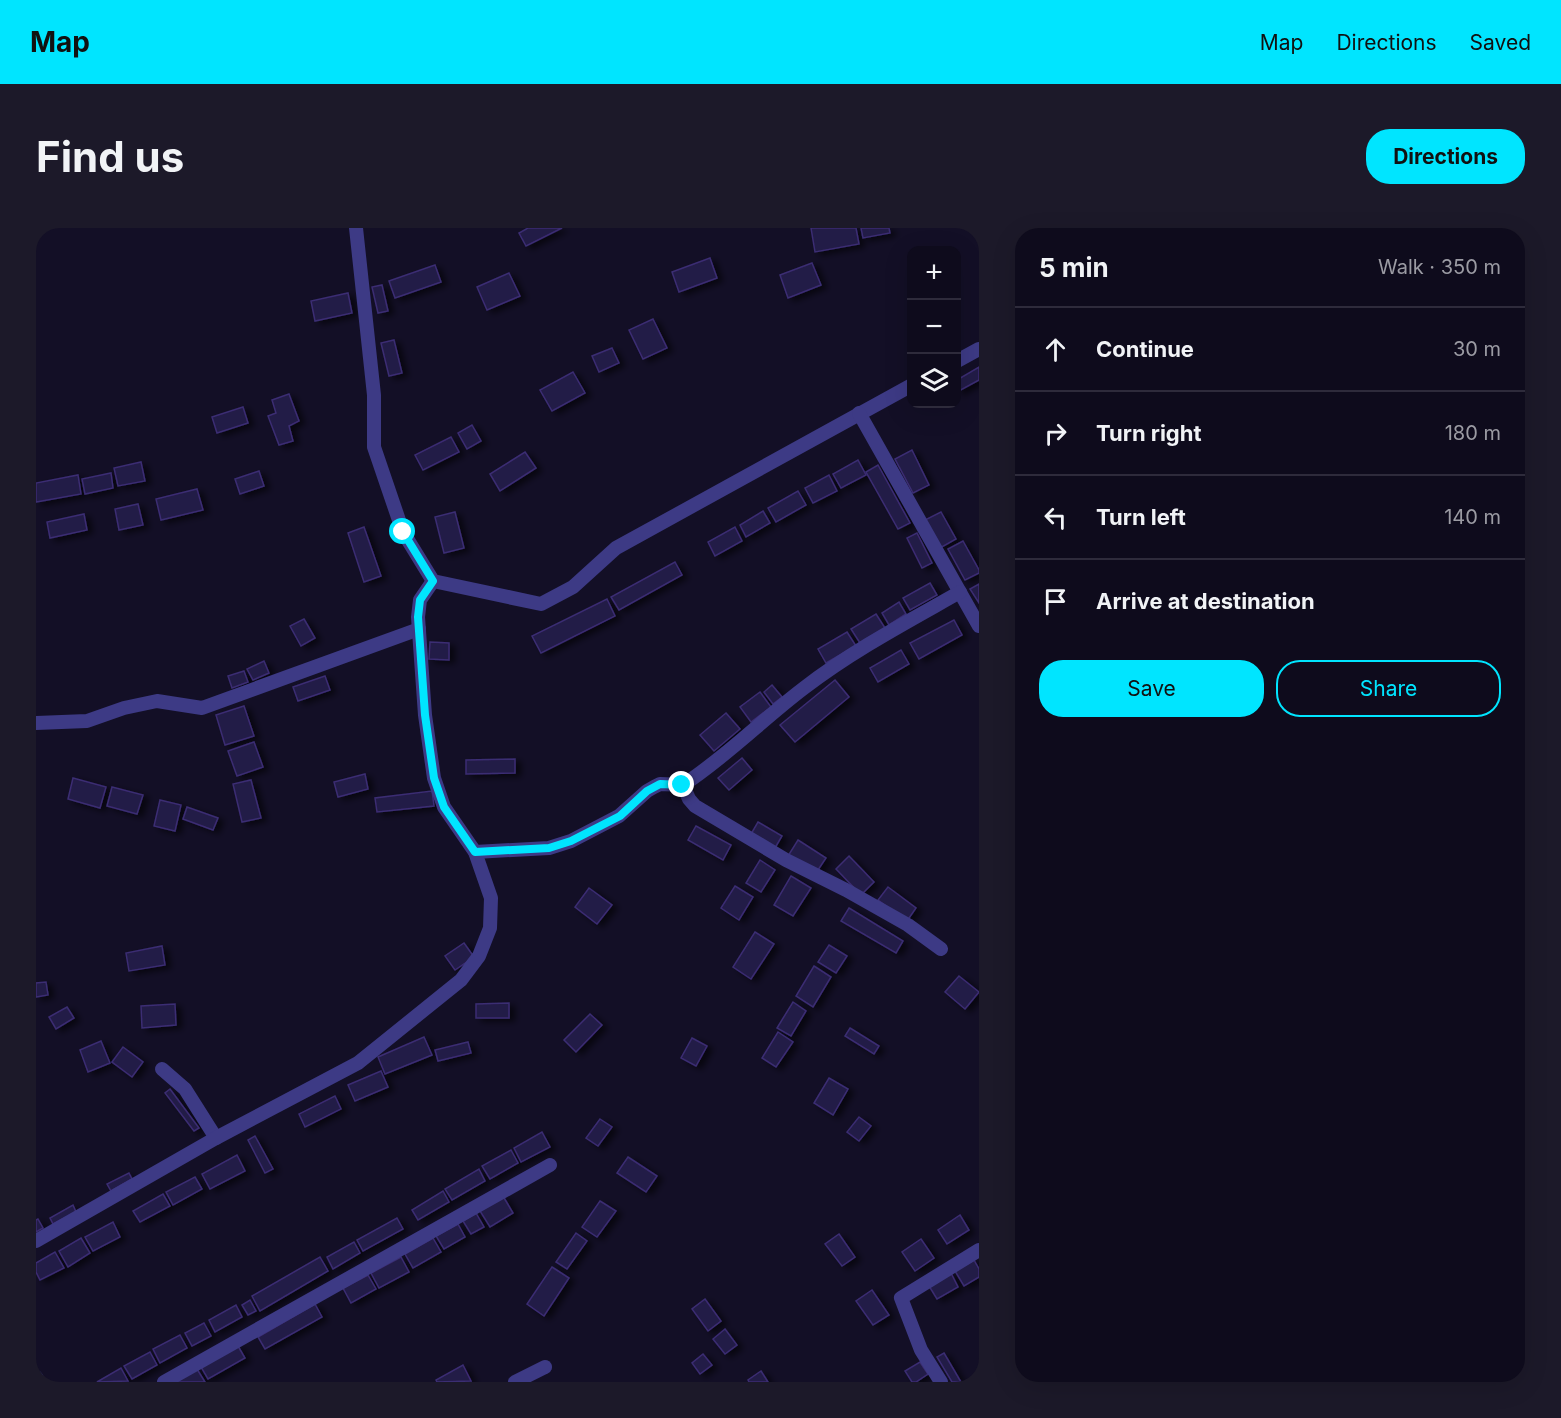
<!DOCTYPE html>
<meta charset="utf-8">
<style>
:root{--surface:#0e0b1c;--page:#1c1929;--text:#f1f3f6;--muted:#9b9ba3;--line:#2e2b3b;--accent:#00e5ff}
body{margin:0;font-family:Inter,sans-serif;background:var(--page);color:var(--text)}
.controls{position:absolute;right:18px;top:18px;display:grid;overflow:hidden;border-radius:12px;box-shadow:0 6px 24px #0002}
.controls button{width:54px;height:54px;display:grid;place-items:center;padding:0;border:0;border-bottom:2px solid var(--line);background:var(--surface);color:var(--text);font:30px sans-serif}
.stop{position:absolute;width:18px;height:18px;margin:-14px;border:4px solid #00e5ff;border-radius:50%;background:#fff}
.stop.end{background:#00e5ff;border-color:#fff;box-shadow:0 2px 6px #0008}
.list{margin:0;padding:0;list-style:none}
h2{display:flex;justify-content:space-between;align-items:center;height:78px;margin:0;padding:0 24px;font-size:26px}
h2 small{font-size:20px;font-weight:400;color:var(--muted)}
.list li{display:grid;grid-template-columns:39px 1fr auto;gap:18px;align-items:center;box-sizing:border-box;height:84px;padding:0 24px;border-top:2px solid var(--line)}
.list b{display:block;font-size:22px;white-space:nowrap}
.list em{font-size:20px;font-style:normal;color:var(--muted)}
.actions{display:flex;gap:12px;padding:18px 24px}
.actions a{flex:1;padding:14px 0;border:2px solid var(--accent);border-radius:24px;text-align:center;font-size:21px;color:var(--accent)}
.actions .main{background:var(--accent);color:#111}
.icon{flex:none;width:33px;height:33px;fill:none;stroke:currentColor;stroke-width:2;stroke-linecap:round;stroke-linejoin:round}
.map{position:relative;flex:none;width:943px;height:1154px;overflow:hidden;border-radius:24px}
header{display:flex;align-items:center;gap:36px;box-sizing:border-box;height:84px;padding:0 30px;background:var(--accent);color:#111}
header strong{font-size:28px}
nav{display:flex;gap:33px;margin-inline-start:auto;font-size:21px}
.intro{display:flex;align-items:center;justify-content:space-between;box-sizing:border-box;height:144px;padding:0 36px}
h1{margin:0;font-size:42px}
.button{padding:15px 27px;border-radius:24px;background:var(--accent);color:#111;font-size:21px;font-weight:700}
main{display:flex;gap:36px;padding:0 36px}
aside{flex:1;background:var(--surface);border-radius:24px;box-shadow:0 6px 24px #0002}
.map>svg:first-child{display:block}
.building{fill:#241b47;stroke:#3b2d73;stroke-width:1.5;filter:url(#shadow)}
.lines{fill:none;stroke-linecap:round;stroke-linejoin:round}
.minor{stroke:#3d3a85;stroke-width:14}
.route{stroke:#00e5ff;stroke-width:8}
</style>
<header>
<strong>Map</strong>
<nav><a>Map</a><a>Directions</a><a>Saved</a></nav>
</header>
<div class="intro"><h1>Find us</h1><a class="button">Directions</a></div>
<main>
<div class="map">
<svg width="943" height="1154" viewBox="0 0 943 1154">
<defs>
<filter id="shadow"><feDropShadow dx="5.5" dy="3" stdDeviation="3" flood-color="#0009"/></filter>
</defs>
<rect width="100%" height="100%" fill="#130f26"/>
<g class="building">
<path d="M492,0H526L490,18L483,5Z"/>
<path d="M775,0H820L823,16L779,24Z"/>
<path d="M825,0H853L854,5L827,10Z"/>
<path d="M674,30L681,50L643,64L636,44Z"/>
<path d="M776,35L785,57L752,70L744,47Z"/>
<path d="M399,37L405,54L359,70L353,53Z"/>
<path d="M473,45L484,68L451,82L441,59Z"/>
<path d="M346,57L352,83L342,85L336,59Z"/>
<path d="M312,65L316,85L279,93L275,73Z"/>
<path d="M617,91L631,120L607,131L593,102Z"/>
<path d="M358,112L366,145L353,148L345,115Z"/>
<path d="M576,120L583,135L563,144L556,128Z"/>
<path d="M943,139V152L921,164V152Z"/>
<path d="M537,144L549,165L516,183L504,162Z"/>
<path d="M253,166L263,193L253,198L257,213L243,217L232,188L240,185L236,172Z"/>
<path d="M207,179L212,195L181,205L176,189Z"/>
<path d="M436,197L445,213L431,221L422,205Z"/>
<path d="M415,209L423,224L387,242L379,227Z"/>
<path d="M876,222L893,257L877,265L859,231Z"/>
<path d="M489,224L500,240L464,263L454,246Z"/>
<path d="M822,232L830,247L805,260L797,246Z"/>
<path d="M105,234L109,253L82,258L78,240Z"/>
<path d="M842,237L874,295L862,301L830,244Z"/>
<path d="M223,243L228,258L204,266L199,251Z"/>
<path d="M75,245L77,260L49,266L46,251Z"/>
<path d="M42,247L45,266L0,274V255Z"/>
<path d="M793,247L801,263L777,275L769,260Z"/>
<path d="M161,261L167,282L125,292L120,271Z"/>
<path d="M762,263L770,277L740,294L732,280Z"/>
<path d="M102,276L107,297L83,302L79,281Z"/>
<path d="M727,283L734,295L710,309L704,297Z"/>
<path d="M419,284L428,320L408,325L399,289Z"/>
<path d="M905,284L920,311L904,320L889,292Z"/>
<path d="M48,286L51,302L14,310L11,294Z"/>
<path d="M328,299L345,348L328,354L312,305Z"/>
<path d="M699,299L706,313L679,328L672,314Z"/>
<path d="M881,305L896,335L886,340L871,310Z"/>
<path d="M927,313L943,342V345L929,352L912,321Z"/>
<path d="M639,334L646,347L583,382L575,369Z"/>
<path d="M894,355L901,367L874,382L867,370Z"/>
<path d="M943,356V375L934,361Z"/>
<path d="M571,371L579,388L505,425L496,408Z"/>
<path d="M863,374L870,386L853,397L846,385Z"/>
<path d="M840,386L849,400L824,415L815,401Z"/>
<path d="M268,391L279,410L265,418L254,398Z"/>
<path d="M918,392L926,407L883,431L874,415Z"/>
<path d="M811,404L820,418L790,435L782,421Z"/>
<path d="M394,414L413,415V432L393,431Z"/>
<path d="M865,422L873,436L842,454L834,440Z"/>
<path d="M228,433L233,445L217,452L211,441Z"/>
<path d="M208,443L212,454L196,460L192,448Z"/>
<path d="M289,448L294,462L262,473L257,459Z"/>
<path d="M799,452L813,469L759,514L744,497Z"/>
<path d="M736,457L746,469L737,476L728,464Z"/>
<path d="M724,464L735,479L715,494L704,479Z"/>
<path d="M208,478L218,508L189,517L180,487Z"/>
<path d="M690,485L704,501L678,523L664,507Z"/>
<path d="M218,514L227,539L201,548L192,523Z"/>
<path d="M706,530L716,542L693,562L682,550Z"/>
<path d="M479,531V545L430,546V532Z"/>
<path d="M329,546L332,561L302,569L298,554Z"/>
<path d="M37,550L70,559L64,580L32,571Z"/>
<path d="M215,552L225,590L206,594L197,556Z"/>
<path d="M76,559L107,567L101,586L71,578Z"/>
<path d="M396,563L398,578L341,584L339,570Z"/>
<path d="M124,572L145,577L139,603L118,598Z"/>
<path d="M151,579L182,590L177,602L147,591Z"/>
<path d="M722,594L746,608L739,620L715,606Z"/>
<path d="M660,598L695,617L687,632L652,612Z"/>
<path d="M762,612L790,630L780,645L752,628Z"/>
<path d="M813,628L838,654L825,667L800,641Z"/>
<path d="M724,632L739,642L725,664L710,655Z"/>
<path d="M755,648L775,660L757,688L738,677Z"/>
<path d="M699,658L717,669L703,692L685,680Z"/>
<path d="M852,659L880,680L871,693L842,672Z"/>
<path d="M553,660L576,677L561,696L539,679Z"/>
<path d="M813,680L867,713L860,725L805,693Z"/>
<path d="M719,704L738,716L715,751L697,739Z"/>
<path d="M428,715L438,729L419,742L409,728Z"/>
<path d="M793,717L811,728L800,745L782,734Z"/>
<path d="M126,718L129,737L93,743L90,725Z"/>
<path d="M778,738L795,749L777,779L760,768Z"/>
<path d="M923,748L943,764L929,781L909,764Z"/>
<path d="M10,754L12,767L0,769V755Z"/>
<path d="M757,774L770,783L755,808L741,800Z"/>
<path d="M473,775V790H440V776Z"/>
<path d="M139,776L140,797L106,800L105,778Z"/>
<path d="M31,779L38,790L20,801L13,789Z"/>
<path d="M554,786L566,797L540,824L528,812Z"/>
<path d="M814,800L843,818L838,826L809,808Z"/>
<path d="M742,804L757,814L740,839L726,830Z"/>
<path d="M388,809L396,827L349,846L342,829Z"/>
<path d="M656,810L671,818L660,838L645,830Z"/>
<path d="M65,813L74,835L52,844L44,822Z"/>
<path d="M432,814L435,825L402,833L399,822Z"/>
<path d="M87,819L107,834L96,849L76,834Z"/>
<path d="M345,843L352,859L319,873L312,857Z"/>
<path d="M793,850L812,861L797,887L778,875Z"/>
<path d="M134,861L163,900L158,903L129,865Z"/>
<path d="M299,868L305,881L269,899L263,886Z"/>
<path d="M823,889L835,898L823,913L811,904Z"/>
<path d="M564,891L576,899L562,918L550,910Z"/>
<path d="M506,904L514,919L485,934L478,920Z"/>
<path d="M219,908L237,941L229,945L212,912Z"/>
<path d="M475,922L482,935L454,951L446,938Z"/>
<path d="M201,927L209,943L174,961L166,946Z"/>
<path d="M592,929L621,948L610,964L581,945Z"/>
<path d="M443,941L449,953L416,972L409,961Z"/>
<path d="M93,945L96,951L75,963L71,956Z"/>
<path d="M159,949L166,961L137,977L130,964Z"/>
<path d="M407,963L413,974L382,992L376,982Z"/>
<path d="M127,966L134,978L104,994L97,983Z"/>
<path d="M467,968L477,985L454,999L444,983Z"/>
<path d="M564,973L580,983L561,1009L546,999Z"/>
<path d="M37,977L40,984L17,996L14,990Z"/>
<path d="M440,985L448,999L435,1006L427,993Z"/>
<path d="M924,987L933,1002L911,1016L902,1002Z"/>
<path d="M361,990L367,1001L327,1023L321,1012Z"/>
<path d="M2,991L7,1000L0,1004V992Z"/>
<path d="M77,994L84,1009L57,1023L49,1009Z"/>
<path d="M422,996L429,1009L408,1021L400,1008Z"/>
<path d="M540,1005L551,1013L531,1041L520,1034Z"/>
<path d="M803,1006L819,1029L806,1038L789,1016Z"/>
<path d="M45,1010L54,1025L32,1039L23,1023Z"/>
<path d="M397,1010L405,1024L377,1040L369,1026Z"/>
<path d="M885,1011L898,1030L879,1043L866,1024Z"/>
<path d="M318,1014L324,1025L297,1041L291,1029Z"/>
<path d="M19,1024L28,1040L4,1052L0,1044V1035Z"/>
<path d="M284,1029L292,1043L224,1083L216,1068Z"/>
<path d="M365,1029L373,1044L343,1060L335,1045Z"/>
<path d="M938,1032L943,1041V1049L928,1058L919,1043Z"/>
<path d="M516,1039L533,1050L508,1088L491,1076Z"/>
<path d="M915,1045L922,1059L901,1071L893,1058Z"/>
<path d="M332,1047L340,1061L315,1075L307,1060Z"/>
<path d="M836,1062L853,1087L837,1097L820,1073Z"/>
<path d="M669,1071L685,1093L672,1103L656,1081Z"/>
<path d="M214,1072L220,1083L212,1087L206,1077Z"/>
<path d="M279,1076L286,1089L229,1121L222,1109Z"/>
<path d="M200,1077L206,1089L179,1104L173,1092Z"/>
<path d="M168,1095L175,1108L156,1118L149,1105Z"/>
<path d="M689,1101L701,1117L689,1126L677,1111Z"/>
<path d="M144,1107L151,1120L124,1135L117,1121Z"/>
<path d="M202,1118L209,1130L172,1151L165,1139Z"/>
<path d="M114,1124L121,1137L96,1151L88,1138Z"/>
<path d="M908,1125L925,1154H916L901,1129Z"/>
<path d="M667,1126L676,1137L664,1146L656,1135Z"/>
<path d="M884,1134L892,1146L880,1154H876L869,1143Z"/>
<path d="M427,1137L435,1153L401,1154L400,1152Z"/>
<path d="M85,1140L92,1153L61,1154Z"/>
<path d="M161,1141L169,1154H139Z"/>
<path d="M725,1143L732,1154H713L712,1152Z"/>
</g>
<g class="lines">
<g class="minor">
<path d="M320,0L338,167V219L367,304L397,353L505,376L537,359L580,320L876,157"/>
<path d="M921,133L943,121"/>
<path d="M823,185L943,398"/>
<path d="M0,495L51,493L88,480L121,473L166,480L383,401"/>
<path d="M647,557C690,529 727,491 768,460C816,423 871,394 924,364"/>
<path d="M439,624L513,620L535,613L583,588L611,563L618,559L624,556L647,557L653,571L659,578L750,632L810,662L872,697L905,721"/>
<path d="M126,841L149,861L180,910"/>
<path d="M0,1013L180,910L322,835L425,752L443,728L454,700L455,670L439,624L408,579L398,550L389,487L382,389L384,372L397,353"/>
<path d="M0,1149L3,1154"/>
<path d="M128,1154L514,937"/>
<path d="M479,1154L509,1139"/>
<path d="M905,1154L885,1122L865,1070L943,1022"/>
</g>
</g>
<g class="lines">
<path class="route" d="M367,304L397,353L384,372L382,389L389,487L398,550L408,579L439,624L513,620L535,613L584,588L611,563L624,556L646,557"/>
</g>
</svg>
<div class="controls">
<button>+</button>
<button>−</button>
<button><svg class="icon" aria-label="layers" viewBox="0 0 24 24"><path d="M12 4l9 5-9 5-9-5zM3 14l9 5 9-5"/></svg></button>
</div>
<div class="stop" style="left:367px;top:304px"></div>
<div class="stop end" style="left:646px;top:557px"></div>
</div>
<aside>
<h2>5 min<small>Walk · 350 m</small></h2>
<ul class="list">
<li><svg class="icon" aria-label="ahead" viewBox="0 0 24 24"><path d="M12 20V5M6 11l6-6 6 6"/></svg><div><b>Continue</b></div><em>30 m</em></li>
<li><svg class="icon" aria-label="right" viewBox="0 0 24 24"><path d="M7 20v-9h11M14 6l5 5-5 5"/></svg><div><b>Turn right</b></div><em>180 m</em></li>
<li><svg class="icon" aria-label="left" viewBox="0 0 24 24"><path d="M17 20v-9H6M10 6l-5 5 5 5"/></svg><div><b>Turn left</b></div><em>140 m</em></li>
<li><svg class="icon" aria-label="arrive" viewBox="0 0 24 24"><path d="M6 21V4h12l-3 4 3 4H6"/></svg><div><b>Arrive at destination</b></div></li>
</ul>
<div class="actions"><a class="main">Save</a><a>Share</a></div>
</aside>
</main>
